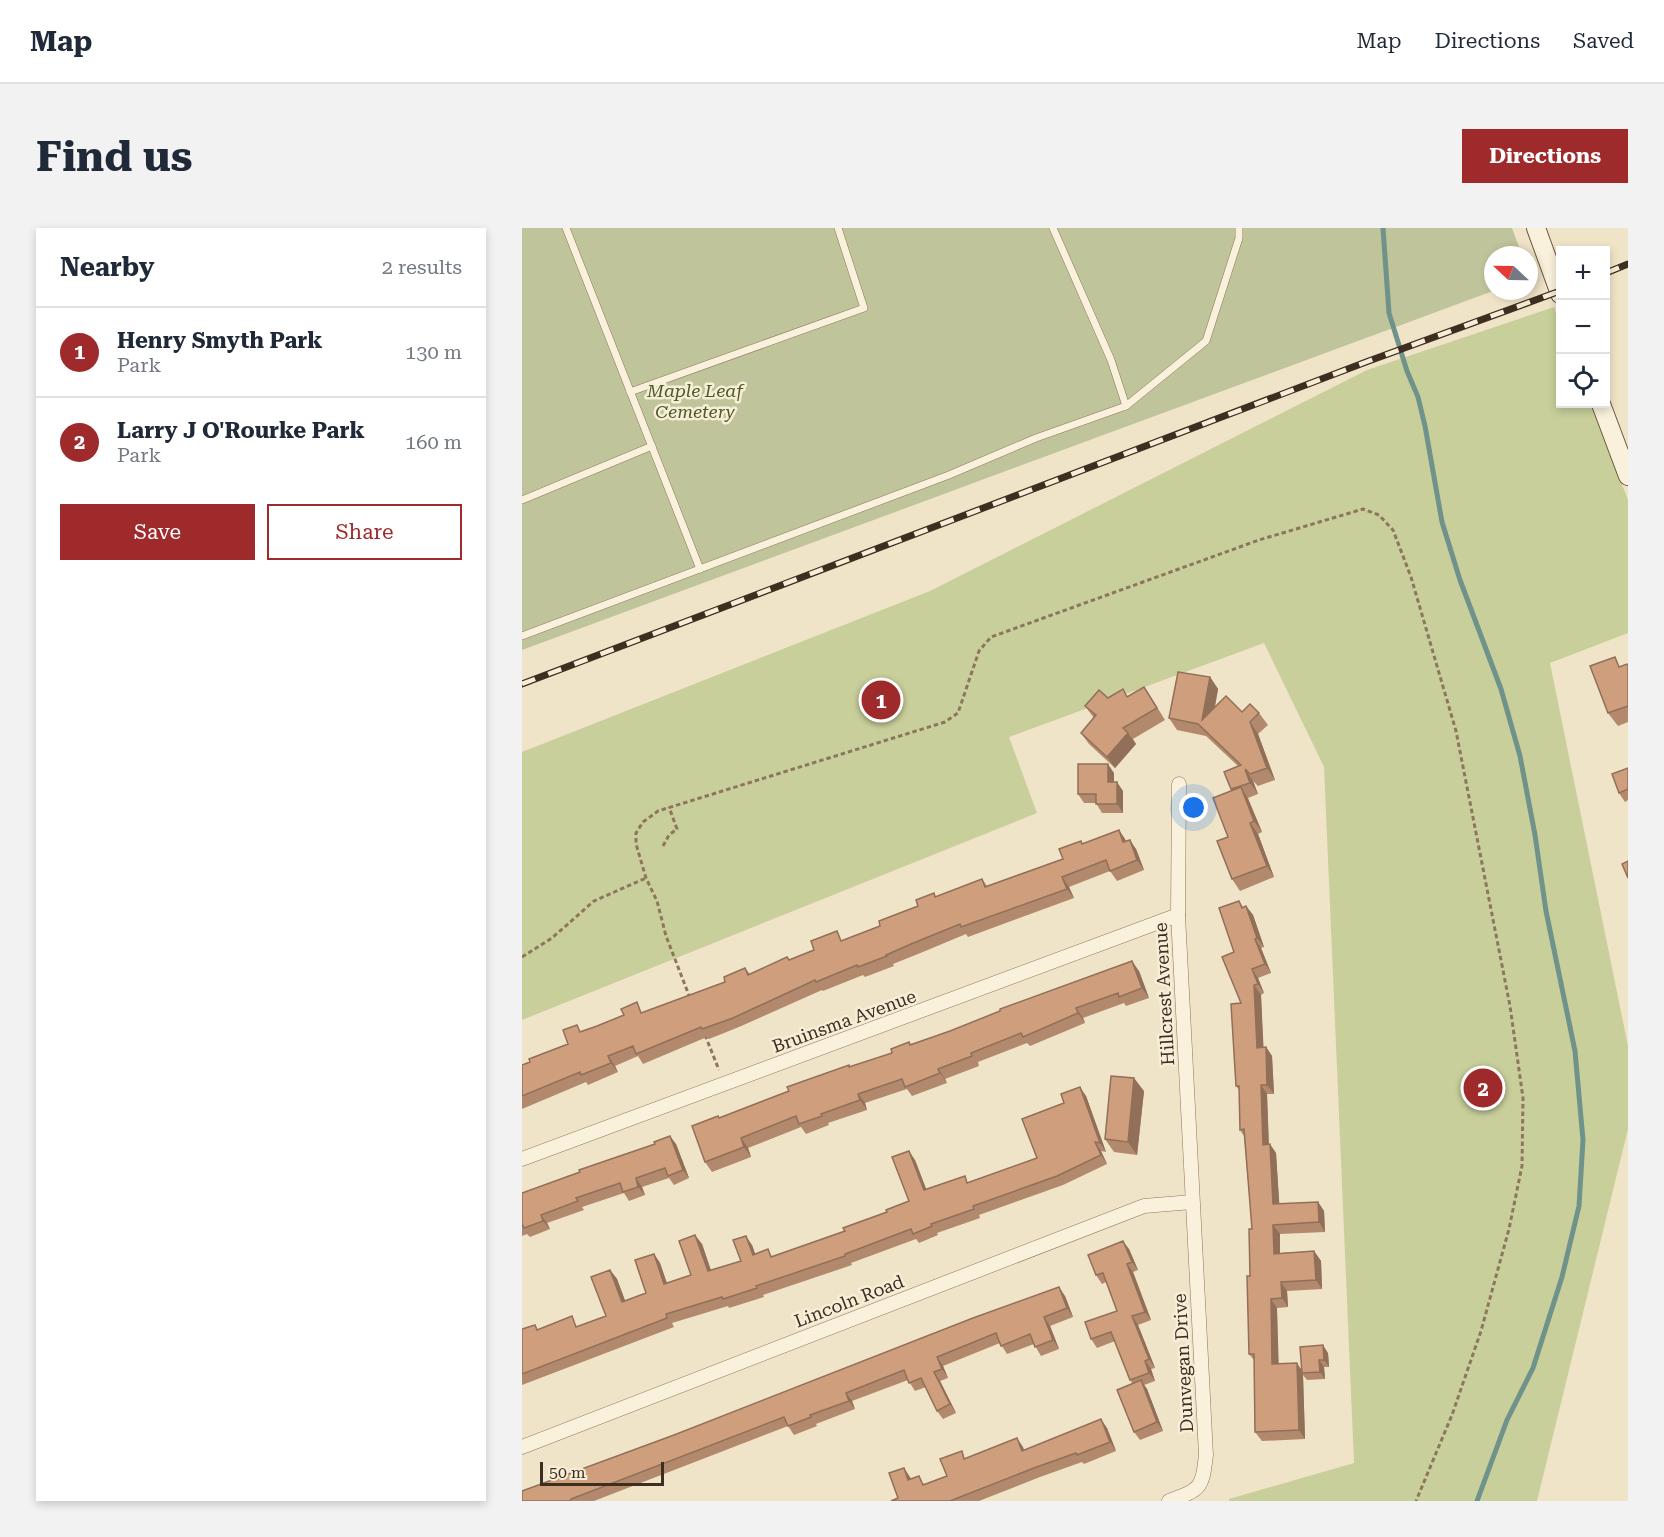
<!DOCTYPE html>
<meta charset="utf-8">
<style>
:root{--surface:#fff;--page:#f2f2f3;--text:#1f2937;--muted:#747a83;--line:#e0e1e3;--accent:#9e2a2b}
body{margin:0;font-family:"Roboto Serif",serif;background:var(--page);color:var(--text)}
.controls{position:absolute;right:18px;top:18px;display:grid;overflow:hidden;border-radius:0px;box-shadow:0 3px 9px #0003}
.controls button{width:54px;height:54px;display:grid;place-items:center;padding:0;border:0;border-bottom:2px solid var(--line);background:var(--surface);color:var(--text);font:30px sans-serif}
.compass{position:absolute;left:962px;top:18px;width:54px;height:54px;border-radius:50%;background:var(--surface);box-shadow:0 3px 9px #0003;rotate:292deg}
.scale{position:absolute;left:18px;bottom:15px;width:124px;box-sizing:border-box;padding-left:6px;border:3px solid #3d2e20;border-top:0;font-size:16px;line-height:21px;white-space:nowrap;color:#3d2e20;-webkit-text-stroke:4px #f7eed8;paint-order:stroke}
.you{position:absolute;left:672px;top:580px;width:21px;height:21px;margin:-15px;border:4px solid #fff;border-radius:50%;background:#1a73e8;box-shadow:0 0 0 9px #1a73e833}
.badge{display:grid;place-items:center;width:39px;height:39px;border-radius:50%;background:var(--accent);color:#fff;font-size:20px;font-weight:700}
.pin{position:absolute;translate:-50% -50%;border:3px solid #fff;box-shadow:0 2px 6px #0006}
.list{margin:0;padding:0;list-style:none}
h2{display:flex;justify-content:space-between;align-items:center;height:78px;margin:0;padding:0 24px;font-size:26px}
h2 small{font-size:20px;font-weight:400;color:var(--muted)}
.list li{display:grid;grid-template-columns:39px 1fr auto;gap:18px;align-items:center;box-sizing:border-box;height:90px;padding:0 24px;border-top:2px solid var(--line)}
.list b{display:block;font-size:22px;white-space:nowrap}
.list p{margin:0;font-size:20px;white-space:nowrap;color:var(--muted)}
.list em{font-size:20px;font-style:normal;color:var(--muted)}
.actions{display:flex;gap:12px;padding:18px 24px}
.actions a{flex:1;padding:14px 0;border:2px solid var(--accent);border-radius:0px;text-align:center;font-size:21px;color:var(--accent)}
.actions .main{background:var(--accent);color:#fff}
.icon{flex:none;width:33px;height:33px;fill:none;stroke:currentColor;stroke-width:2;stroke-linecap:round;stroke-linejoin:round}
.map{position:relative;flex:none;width:1106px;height:1273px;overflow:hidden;border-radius:0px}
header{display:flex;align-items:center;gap:36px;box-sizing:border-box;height:84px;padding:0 30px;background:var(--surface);border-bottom:2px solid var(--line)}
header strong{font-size:28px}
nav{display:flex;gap:33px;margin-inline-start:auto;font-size:21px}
.intro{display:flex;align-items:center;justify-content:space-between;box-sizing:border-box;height:144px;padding:0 36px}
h1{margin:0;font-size:42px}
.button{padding:15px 27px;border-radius:0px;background:var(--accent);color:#fff;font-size:21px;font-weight:700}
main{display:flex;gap:36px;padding:0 36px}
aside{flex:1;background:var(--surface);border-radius:0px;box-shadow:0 3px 9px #0003}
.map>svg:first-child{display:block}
.green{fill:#c9cf9b}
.cemetery{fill:#bfc49a}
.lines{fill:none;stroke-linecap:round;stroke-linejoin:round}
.stream{stroke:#6f938a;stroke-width:5}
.service-casing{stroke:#8d765c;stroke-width:8}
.minor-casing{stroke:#8d765c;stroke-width:15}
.secondary-casing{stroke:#6f573f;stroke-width:20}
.path{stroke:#8d765c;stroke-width:3;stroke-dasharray:4.5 3;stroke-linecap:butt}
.service{stroke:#faf1dc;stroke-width:7}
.minor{stroke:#faf1dc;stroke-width:14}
.secondary{stroke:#faf1dc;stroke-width:18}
.rail-casing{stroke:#3d2e20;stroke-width:7}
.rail{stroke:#f7eed8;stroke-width:4.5;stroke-dasharray:14;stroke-linecap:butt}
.wall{fill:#b2896c}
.shaded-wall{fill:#916f58}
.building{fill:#cf9f7d;stroke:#916f58;stroke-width:1.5}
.labels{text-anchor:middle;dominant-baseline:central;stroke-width:5;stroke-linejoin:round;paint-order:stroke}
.park-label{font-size:18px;font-style:italic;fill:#4d5a26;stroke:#f7eed8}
.street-label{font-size:18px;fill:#3d2e20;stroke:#f7eed8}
</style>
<header>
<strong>Map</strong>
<nav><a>Map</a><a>Directions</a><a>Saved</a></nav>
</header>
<div class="intro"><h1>Find us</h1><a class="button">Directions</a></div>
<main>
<aside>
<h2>Nearby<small>2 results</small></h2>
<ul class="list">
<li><span class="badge">1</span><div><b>Henry Smyth Park</b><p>Park</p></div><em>130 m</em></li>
<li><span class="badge">2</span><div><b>Larry J O'Rourke Park</b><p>Park</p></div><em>160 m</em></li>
</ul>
<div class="actions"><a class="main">Save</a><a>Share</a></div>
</aside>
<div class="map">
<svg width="1106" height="1273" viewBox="0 0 1106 1273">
<rect width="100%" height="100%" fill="#f0e4c8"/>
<path class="green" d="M1032,79L1038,96V176H1069L1106,272V405L1028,435L1106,818V901L1015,1273H707V1271L832,1235L802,539L742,415L487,509L515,585L0,792V524L408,363L845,142Z"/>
<path class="cemetery" d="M0,0H990L1000,27H971V63L0,422Z"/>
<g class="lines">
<path class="stream" d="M861,0L867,85L885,143L896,169L903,198L920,294L938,352L979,461L998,528L1013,607L1024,683L1053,823L1061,912L1057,978L1040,1049L1011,1140L985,1192L955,1273"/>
<defs>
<g id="service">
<path d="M44,0L178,341"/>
<path d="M531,0L589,132L604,178"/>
<path d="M108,164L342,80L316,0"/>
<path d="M0,272L130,218"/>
<path d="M0,408L427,247L514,210L604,178L684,113L717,10V0"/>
</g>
<g id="minor">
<path d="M0,931L656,687"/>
<path d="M0,1219L622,978L670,974"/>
<path d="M647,1273C679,1261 680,1261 684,1227L656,687L657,556"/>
</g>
<g id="secondary">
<path d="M1014,0L1038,66"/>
<path d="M1079,176L1106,248"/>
</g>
</defs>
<use href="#service" class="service-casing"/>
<use href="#minor" class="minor-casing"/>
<use href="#secondary" class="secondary-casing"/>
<g class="path">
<path d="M141,618L147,607L155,601L147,579"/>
<path d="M0,729L30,710L72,673L124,650"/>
<path d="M168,770L144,708L135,673L124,650L114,616V605L121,594L136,583L423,494L436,485L457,423L469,409L737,312L841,281L857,287L871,302L889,349L934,503L988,778L1001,870L1000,938L987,1001L959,1103L930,1187L894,1273"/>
<path d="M183,807L197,842"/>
</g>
<use href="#service" class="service"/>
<use href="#minor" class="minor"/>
<use href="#secondary" class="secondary"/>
<defs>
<g id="rail">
<path d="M1084,45L1106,36"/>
<path d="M0,456L844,134L1038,63"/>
</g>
</defs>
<use href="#rail" class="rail-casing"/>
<use href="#rail" class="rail"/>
</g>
<g class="wall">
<path d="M1106,436V494L1096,498L1086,485L1100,438Z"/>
<path d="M688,449L696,461L693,479L720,484L737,485L746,497L736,506L753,552L736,558L731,553L736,566L726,570L740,604L736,606L752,649L718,663L710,651L706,609L710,563L709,561L716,538L684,508L655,502L647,490Z"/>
<path d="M606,469L630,471L643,492L611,511L614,516L593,540L567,516L559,505L572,490L563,478L586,470Z"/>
<path d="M1106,540V572L1103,574L1097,565Z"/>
<path d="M592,545V554L601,563V585H580L574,575H562L556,566Z"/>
<path d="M597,602L604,613L614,621L622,642L595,653L588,643L547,659L552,670L446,709L444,706L396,726L371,736L372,738L343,749L341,747L301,763L300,762L217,799L187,811L185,809L121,836L116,828L93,838L96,844L66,857L64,854L0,881V837L46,816L59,803L75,798L102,787L122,784L203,754L223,740L228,746L321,712L358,698L396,678L412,665L414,669L460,651L465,658L541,631L559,613L561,616Z"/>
<path d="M717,673L721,679L724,678L731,687L742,719L739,720L749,745L736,750L742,765L739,767L741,819H744L750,828L752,866H745L747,916L754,925L757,976L796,974L802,983L803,1004L758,1006V1025L792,1023L799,1033L800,1061L765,1063L766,1079L755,1080L756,1136L779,1142L806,1125L807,1139H802L803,1151L785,1152L781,1147L783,1211L740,1213L733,1204L732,1132L727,1126L728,1048L730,1001L722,908L718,902L717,862L714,858L719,775L712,724Z"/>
<path d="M617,743L627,770L604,778L602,775L561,790L563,795L508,818L505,815L456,834L457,838L423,851L425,855L390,868L385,861L343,875L345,882L306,895L307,897L284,906L279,899L226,920L229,929L190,944L183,934L267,863L327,837L328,839L370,825L387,814L389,816Z"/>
<path d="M622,863L615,927L592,924L583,911Z"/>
<path d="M564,868L584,924L579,923L585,936L541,957L457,987L458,990L415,1005L416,1007L397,1015L394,1011L329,1035L330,1037L241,1067L242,1069L207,1080L206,1078L150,1095L152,1099L0,1157V1106L13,1097L16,1102L57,1098L84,1088L88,1042L95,1051L103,1073L124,1065L132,1026L138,1035L145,1055L169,1047L180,1016L189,1042L219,1033L230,1017L233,1026L251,1028L323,1003L365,984L387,973L393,932L404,961L447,954L515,930Z"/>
<path d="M154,916L167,950L152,957L147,950L120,959L123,967L107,973L102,965L60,979L62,982L25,995L28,1001L8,1009L5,1006L0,1008V965L58,944Z"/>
<path d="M607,1021L616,1042L611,1044L629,1092L616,1097L633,1140L629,1141L633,1153L622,1157L625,1161L641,1203L618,1212L612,1204L611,1156L608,1152L593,1113L575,1120L569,1111L595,1083L584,1054L580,1056L574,1047Z"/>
<path d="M543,1068L551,1089L528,1098L537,1121L519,1128L512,1116L485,1126L478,1115L421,1138L426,1150L418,1153L434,1185L421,1191L415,1183L404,1159L393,1163L386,1152L330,1173L333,1181L294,1196L295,1198L272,1207L266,1198L72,1273H0Z"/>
<path d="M585,1200L594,1223L562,1236L560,1234L518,1249L457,1273H369L376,1270L388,1249L389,1251L403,1256L425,1248L444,1230L495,1210L502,1222Z"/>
</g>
<g class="shaded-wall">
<path d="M688,449L696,461L688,504L680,492Z"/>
<path d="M728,494L736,506L753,552L745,540Z"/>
<path d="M606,505L614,516L593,540L585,529Z"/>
<path d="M586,536L592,545V563L586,554Z"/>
<path d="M723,541L731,553L736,566L728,555Z"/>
<path d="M595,554L601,563V585L595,576Z"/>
<path d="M719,559L726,571L740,604L732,593Z"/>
<path d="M728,595L736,606L752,649L745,638Z"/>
<path d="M597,602L603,611L608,624L601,614Z"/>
<path d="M608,612L614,621L622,642L615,632Z"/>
<path d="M540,649L547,659L552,670L545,661Z"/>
<path d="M724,678L731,687L742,719L735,710Z"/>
<path d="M733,711L739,720L749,745L743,736Z"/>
<path d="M610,733L617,743L627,770L620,760Z"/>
<path d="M730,741L736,750L742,765L736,756Z"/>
<path d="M732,757L739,767L742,829L735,820Z"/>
<path d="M554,780L561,790L563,795L556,785Z"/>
<path d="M744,819L750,828L752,866L745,857Z"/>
<path d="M86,828L93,838L96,844L89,835Z"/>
<path d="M416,841L423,851L425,855L418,845Z"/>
<path d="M612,850L622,863L615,927L606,914Z"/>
<path d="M739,857L745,866L747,926L741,917Z"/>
<path d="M558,859L564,868L584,924L578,915Z"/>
<path d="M336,866L343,875L345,882L338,872Z"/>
<path d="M148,908L154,916L167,950L161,942Z"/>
<path d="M219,910L226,920L229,929L222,919Z"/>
<path d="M573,914L579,923L585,936L579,927Z"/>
<path d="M748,916L754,925L758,985L751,976Z"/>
<path d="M387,923L393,932L408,971L402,962Z"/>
<path d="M114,950L120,959L123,967L116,959Z"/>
<path d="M796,974L802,983L803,1004L797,994Z"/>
<path d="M19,987L25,995L28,1001L21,993Z"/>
<path d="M751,997L758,1006V1035L752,1026Z"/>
<path d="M173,1007L180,1016L192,1052L186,1043Z"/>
<path d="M224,1008L230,1017L237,1036L231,1027Z"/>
<path d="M601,1013L607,1021L616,1042L610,1034Z"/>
<path d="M792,1023L799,1033L800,1061L794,1052Z"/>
<path d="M132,1026L138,1035L148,1065L142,1056Z"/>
<path d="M605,1036L611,1044L629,1092L623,1084Z"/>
<path d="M88,1042L95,1051L107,1083L100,1074Z"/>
<path d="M759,1054L765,1063L766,1079L760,1070Z"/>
<path d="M537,1059L543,1068L551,1089L545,1080Z"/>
<path d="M749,1071L755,1080L757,1145L750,1136Z"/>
<path d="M610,1088L616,1097L633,1140L627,1131Z"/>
<path d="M522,1089L528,1098L537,1121L531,1112Z"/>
<path d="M801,1117L806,1125L807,1139L802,1132Z"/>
<path d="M415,1129L421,1138L426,1150L420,1141Z"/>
<path d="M797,1132L802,1139L803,1151L798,1144Z"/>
<path d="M623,1133L629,1141L633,1153L627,1145Z"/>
<path d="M775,1135L781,1144L780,1145L781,1147L783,1211L777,1202Z"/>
<path d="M412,1144L418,1153L434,1185L428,1176Z"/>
<path d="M619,1152L625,1161L641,1203L635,1194Z"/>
<path d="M324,1165L330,1173L333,1181L327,1173Z"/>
<path d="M579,1191L585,1200L594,1223L588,1214Z"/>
<path d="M495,1210L501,1219L506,1232L500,1223Z"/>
<path d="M382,1240L388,1249L393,1261L386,1252Z"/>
</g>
<g class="building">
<path d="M1093,429L1097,439L1105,436L1106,437V478L1086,485L1068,438Z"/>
<path d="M656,444L688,449L680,492L704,468L720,484L728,476L737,485L728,494L745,540L728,546L723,541L728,555L709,561L702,544L719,537L676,496L647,490Z"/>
<path d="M622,459L635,480L601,500L606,505L585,529L559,505L574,487L563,478L577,462L586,470L601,461L605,469Z"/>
<path d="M556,536H586V554H595V576H574V566H556Z"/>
<path d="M1106,540V561L1097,565L1090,546Z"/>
<path d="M719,559L732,593L728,595L745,638L710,651L695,613L706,609L691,570Z"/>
<path d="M597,602L601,614L608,612L615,632L588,643L584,632L540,649L545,661L439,699L438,696L389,716L364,727L365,728L336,739L335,737L294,754L293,752L211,790L180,801L179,799L114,826L111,818L86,828L89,835L59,847L58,844L0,868V837L8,834L7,831L46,816L41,802L55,797L58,804L75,798L102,787L99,781L115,774L119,785L203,754L202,749L223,740L226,747L265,729L267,732L292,722L289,713L315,703L319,713L358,698L357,693L396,678L394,672L412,665L413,669L460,651L463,659L541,631L537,621L559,613L560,616Z"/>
<path d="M1106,633V650L1100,636Z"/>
<path d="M717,673L720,680L724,678L735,710L733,711L743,736L730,741L736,756L732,757L735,820L744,819L745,857H739L741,917L748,916L751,976L796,974L797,994L751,997L752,1026L792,1023L794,1052L759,1054L760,1070L749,1071L750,1136L775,1135L777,1202L733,1204L732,1126H727L725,1048H728L727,1001H730L722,901L718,902L717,858H714L709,776L719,775L700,729L712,724L697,680Z"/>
<path d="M610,733L620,760L597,769L596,765L554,780L556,785L501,809L499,805L449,825L450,828L416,841L418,845L383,859L380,851L336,866L338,872L299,886L300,888L277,896L274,888L219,910L222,919L183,934L170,898L196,888L197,890L267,863L265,859L327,837V839L370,825L369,821L387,814L388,817L428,803L478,783V781Z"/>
<path d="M589,848L612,850L606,914L583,911Z"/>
<path d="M558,859L578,915L573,914L579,927L535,948L451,978L452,981L409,996L410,998L391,1006L389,1001L323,1026V1028L234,1058L235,1060L201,1071L200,1069L144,1086L145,1090L0,1146V1101L13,1097L15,1102L50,1088L54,1099L84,1088L69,1049L88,1042L100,1074L124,1065L113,1032L132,1026L142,1056L169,1047L157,1013L173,1007L186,1043L219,1033L211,1012L224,1008L231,1027L246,1021L249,1029L323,1003L321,1000L365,984L364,982L387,973L370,929L387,923L402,962L443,948L445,955L515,930L500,891L542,875L539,866Z"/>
<path d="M148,908L161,942L146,948L143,940L114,950L116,959L101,964L98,955L54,970L56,973L19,987L21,993L2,1000L0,996V965L58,944L57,942L133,916L132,914Z"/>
<path d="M601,1013L610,1034L605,1036L623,1084L610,1088L627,1131L623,1133L627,1145L608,1152L589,1104L569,1111L563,1094L595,1083L581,1045L574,1047L566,1027Z"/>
<path d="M537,1059L545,1080L522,1089L531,1112L513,1119L508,1106L479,1118L474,1105L415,1129L420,1141L412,1144L428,1176L415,1183L399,1150L387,1155L382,1142L324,1165L327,1173L288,1187L289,1189L266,1198L262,1189L49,1271V1273H0V1263L152,1207L451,1090Z"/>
<path d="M801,1117L802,1132H797L798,1144L780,1145L778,1119Z"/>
<path d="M619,1152L635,1194L612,1204L595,1162Z"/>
<path d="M579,1191L588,1214L555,1227L554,1225L512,1240L428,1273H369L376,1270L367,1245L382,1240L386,1252L397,1248L401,1257L425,1248L418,1231L440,1223L442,1231L495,1210L500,1223Z"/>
</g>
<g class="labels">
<g class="park-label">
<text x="173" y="162">Maple Leaf<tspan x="173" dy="21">Cemetery</tspan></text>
</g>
<g class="street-label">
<text transform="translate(642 766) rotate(-93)">Hillcrest Avenue</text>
<text transform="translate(322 793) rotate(-20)">Bruinsma Avenue</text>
<text transform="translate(327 1073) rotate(-21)">Lincoln Road</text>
<text transform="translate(661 1135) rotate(-93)">Dunvegan Drive</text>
</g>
</g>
</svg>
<div class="controls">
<button>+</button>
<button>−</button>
<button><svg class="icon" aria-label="locate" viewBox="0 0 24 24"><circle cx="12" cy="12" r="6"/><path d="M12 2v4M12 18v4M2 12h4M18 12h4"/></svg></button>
</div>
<svg class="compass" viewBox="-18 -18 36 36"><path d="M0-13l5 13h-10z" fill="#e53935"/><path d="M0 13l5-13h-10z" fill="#747a83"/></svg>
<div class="scale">50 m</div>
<div class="you"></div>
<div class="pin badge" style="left:359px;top:472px">1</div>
<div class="pin badge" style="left:961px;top:860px">2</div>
</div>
</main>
